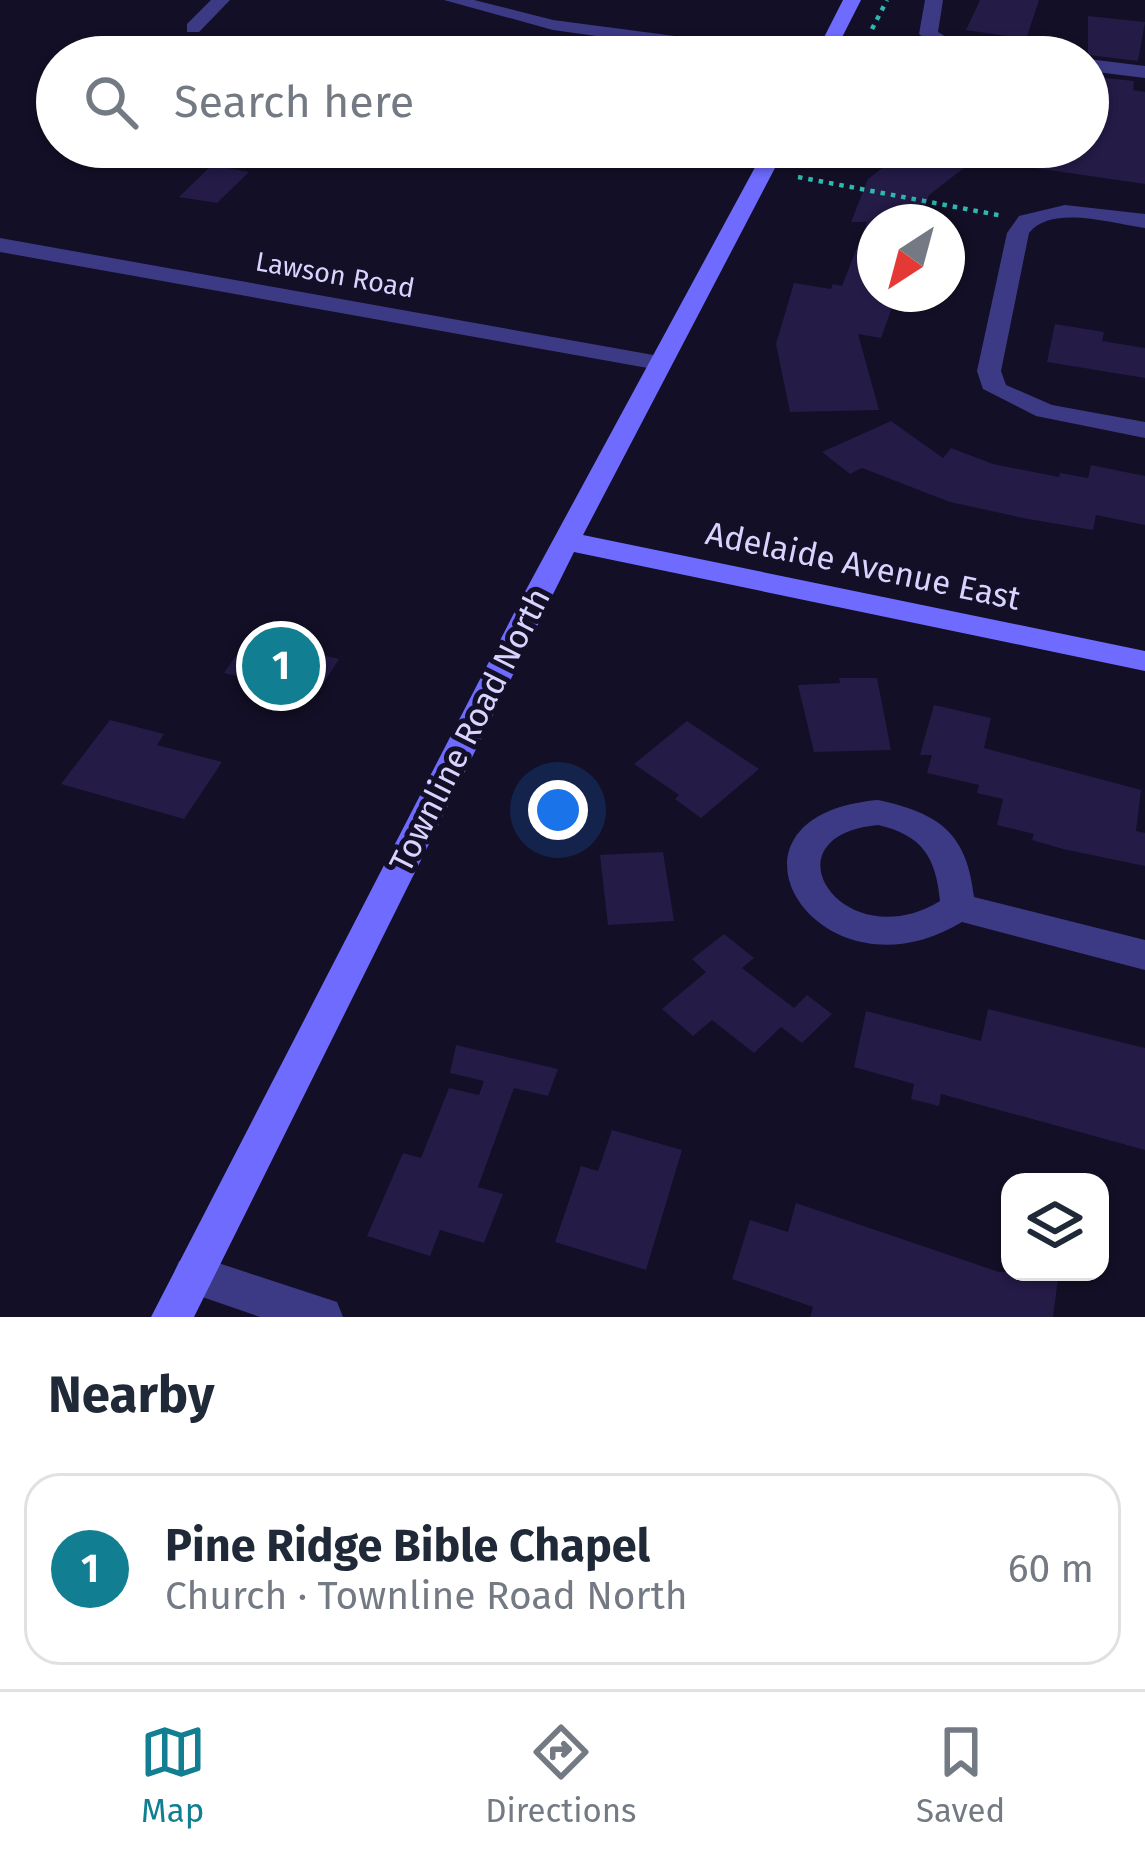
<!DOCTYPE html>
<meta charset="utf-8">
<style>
:root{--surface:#fff;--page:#f6f6f7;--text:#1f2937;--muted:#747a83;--line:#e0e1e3;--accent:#117e91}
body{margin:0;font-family:"Fira Sans",sans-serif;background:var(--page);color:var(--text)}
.controls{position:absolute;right:36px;bottom:36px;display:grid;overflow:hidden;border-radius:24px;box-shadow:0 3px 9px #0004}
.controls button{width:108px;height:108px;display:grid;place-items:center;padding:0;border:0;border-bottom:3px solid var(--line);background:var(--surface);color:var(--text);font:60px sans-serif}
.compass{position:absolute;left:857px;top:204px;width:108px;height:108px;border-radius:50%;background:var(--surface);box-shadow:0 3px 9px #0004;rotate:216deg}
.you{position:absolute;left:558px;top:810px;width:42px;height:42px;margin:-30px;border:9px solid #fff;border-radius:50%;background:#1a73e8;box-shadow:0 0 0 18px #1a73e833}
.badge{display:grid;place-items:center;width:78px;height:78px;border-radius:50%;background:var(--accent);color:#fff;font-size:39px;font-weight:700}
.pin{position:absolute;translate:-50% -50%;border:6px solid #fff;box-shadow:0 3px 12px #0006}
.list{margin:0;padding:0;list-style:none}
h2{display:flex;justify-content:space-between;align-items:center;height:156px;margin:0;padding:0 48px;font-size:51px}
h2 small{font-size:39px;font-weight:400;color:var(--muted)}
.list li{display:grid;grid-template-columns:78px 1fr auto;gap:36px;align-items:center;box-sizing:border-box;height:192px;margin:0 24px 24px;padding:0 24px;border:3px solid var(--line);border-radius:36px}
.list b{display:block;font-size:45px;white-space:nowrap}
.list p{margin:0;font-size:39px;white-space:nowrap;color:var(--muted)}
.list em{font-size:39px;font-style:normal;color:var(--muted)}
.icon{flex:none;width:66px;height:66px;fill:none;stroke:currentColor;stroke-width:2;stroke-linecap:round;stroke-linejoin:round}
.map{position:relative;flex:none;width:1145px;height:1317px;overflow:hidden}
.search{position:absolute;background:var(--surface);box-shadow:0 3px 9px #0004;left:36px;right:36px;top:36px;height:132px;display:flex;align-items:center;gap:30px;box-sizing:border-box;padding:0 42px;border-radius:66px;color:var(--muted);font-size:45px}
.sheet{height:372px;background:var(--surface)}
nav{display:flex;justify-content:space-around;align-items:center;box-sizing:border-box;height:168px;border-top:3px solid var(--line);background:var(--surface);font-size:33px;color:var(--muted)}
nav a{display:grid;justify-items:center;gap:6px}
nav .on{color:var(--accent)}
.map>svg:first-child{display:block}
.building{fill:#241b47}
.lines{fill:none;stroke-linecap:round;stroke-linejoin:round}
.path{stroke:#2fb8b0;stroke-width:4.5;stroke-dasharray:4.5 6;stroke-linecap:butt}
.minor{fill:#3d3a85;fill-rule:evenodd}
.secondary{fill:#6f6bff;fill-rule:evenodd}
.labels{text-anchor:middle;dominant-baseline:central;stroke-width:10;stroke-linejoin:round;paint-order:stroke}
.far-street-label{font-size:27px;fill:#d9d4ff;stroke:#130f26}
.street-label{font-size:33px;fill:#d9d4ff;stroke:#130f26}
</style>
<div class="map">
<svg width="1145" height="1317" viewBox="0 0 1145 1317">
<rect width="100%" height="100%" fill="#130f26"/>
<g class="building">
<path d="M980,0H1039L1026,39L966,30Z"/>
<path d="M1088,16L1145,22L1138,61L1088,55Z"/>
<path d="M1088,76L1134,81L1133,90L1145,92V184L1015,165L1016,147H1088Z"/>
<path d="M910,147H991L929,195L920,221L888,216L886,222H875V294H897L881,338L858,334L879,410L790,412L776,344L794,283L831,289L833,284L842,286L867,222H851L868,179Z"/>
<path d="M212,165L249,172L217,203L179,197Z"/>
<path d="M1055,324L1104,332L1102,341L1145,348V378L1047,362Z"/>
<path d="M891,421L943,458L951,448L993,464L1059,477L1060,473L1088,478L1091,465L1145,476V525L1096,515L1093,530L1028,519L950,502L862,468L850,474L822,452Z"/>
<path d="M249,637L339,659L316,695L224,673Z"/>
<path d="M839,678H877L891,750L814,752L798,685L840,683Z"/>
<path d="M934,705L991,718L984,748L1141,790L1136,831L1145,833V866L1063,849L1032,840L1034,834L997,825L1003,799L977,793L979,785L927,773L932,755H920Z"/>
<path d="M110,720L164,734L157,745L222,762L184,819L61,784Z"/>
<path d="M687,721L759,769L701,818L675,799L679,795L634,764Z"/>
<path d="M663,852L674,921L608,925L600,855Z"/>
<path d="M724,934L754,958L742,968L794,1008L807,995L832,1014L802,1043L781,1027L754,1053L712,1020L693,1036L662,1009L706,972L692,959Z"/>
<path d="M988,1009L1145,1048V1150L941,1094L939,1106L911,1099L914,1084L854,1067L866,1011L981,1041Z"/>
<path d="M456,1045L558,1069L548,1096L514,1088L478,1187L503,1194L484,1243L440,1230L430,1256L367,1236L403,1153L421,1158L449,1088L479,1095L484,1081L450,1073Z"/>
<path d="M612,1130L682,1150L646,1270L555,1242L581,1166L598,1171Z"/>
<path d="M796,1203L999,1272H1036L1058,1279L1053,1317H810L813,1307L732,1279L750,1220L788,1232Z"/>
</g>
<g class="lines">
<g class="path">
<path d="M872,29L887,0"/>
<path d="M798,177L1003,216"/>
</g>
<g class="minor">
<path d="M211,0H230L199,32H187V24Z"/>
<path d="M444,0H474L553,20L788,51L797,57H747L553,30Z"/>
<path d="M925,0H943L938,32L953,41L1029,51L1038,57C998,57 950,62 919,34Z"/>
<path d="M1088,59L1145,66V78L1088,71Z"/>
<path d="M1065,205L1145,214V228C1113,224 1052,204 1029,233L1001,371L1006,385L1052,405L1145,422V438L1036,416L983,389L977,371L1007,233L1019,216Z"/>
<path d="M0,238L659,356L671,363L659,370L0,252Z"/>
<path d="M878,800C938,813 967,832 974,897L1145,940V970L962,922C817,1010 698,816 878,800ZM878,825C922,835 936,857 940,901C843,960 761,836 878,825Z"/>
<path d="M194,1255L337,1302L343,1317H260L179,1289L173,1275L179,1261Z"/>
</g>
<g class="secondary">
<path d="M843,0H861L832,57H814Z"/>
<path d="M766,147H786L583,535L1145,651V671L574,552L194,1317H151L527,588Z"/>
</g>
</g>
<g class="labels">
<g class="far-street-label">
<text transform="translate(335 275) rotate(10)">Lawson Road</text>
</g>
<g class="street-label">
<text transform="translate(863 566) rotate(12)">Adelaide Avenue East</text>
<text transform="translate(470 730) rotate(-63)">Townline Road North</text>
</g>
</g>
</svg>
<div class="controls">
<button><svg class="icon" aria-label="layers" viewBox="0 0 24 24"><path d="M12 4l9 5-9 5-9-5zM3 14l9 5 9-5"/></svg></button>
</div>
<svg class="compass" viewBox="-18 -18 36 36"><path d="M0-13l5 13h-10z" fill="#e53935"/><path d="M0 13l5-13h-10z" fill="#747a83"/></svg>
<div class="you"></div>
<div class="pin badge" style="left:281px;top:666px">1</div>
<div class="search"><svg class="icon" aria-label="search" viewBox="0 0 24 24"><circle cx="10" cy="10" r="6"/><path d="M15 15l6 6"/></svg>Search here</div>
</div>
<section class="sheet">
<h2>Nearby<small></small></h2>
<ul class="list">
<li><span class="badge">1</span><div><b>Pine Ridge Bible Chapel</b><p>Church · Townline Road North</p></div><em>60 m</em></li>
</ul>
</section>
<nav>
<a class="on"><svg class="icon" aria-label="map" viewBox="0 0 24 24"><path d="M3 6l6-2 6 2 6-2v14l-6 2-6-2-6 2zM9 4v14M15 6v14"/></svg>Map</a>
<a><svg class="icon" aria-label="directions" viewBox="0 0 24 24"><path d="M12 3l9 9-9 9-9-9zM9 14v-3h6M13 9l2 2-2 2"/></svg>Directions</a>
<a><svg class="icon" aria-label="saved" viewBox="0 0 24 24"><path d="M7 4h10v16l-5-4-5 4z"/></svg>Saved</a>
</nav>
